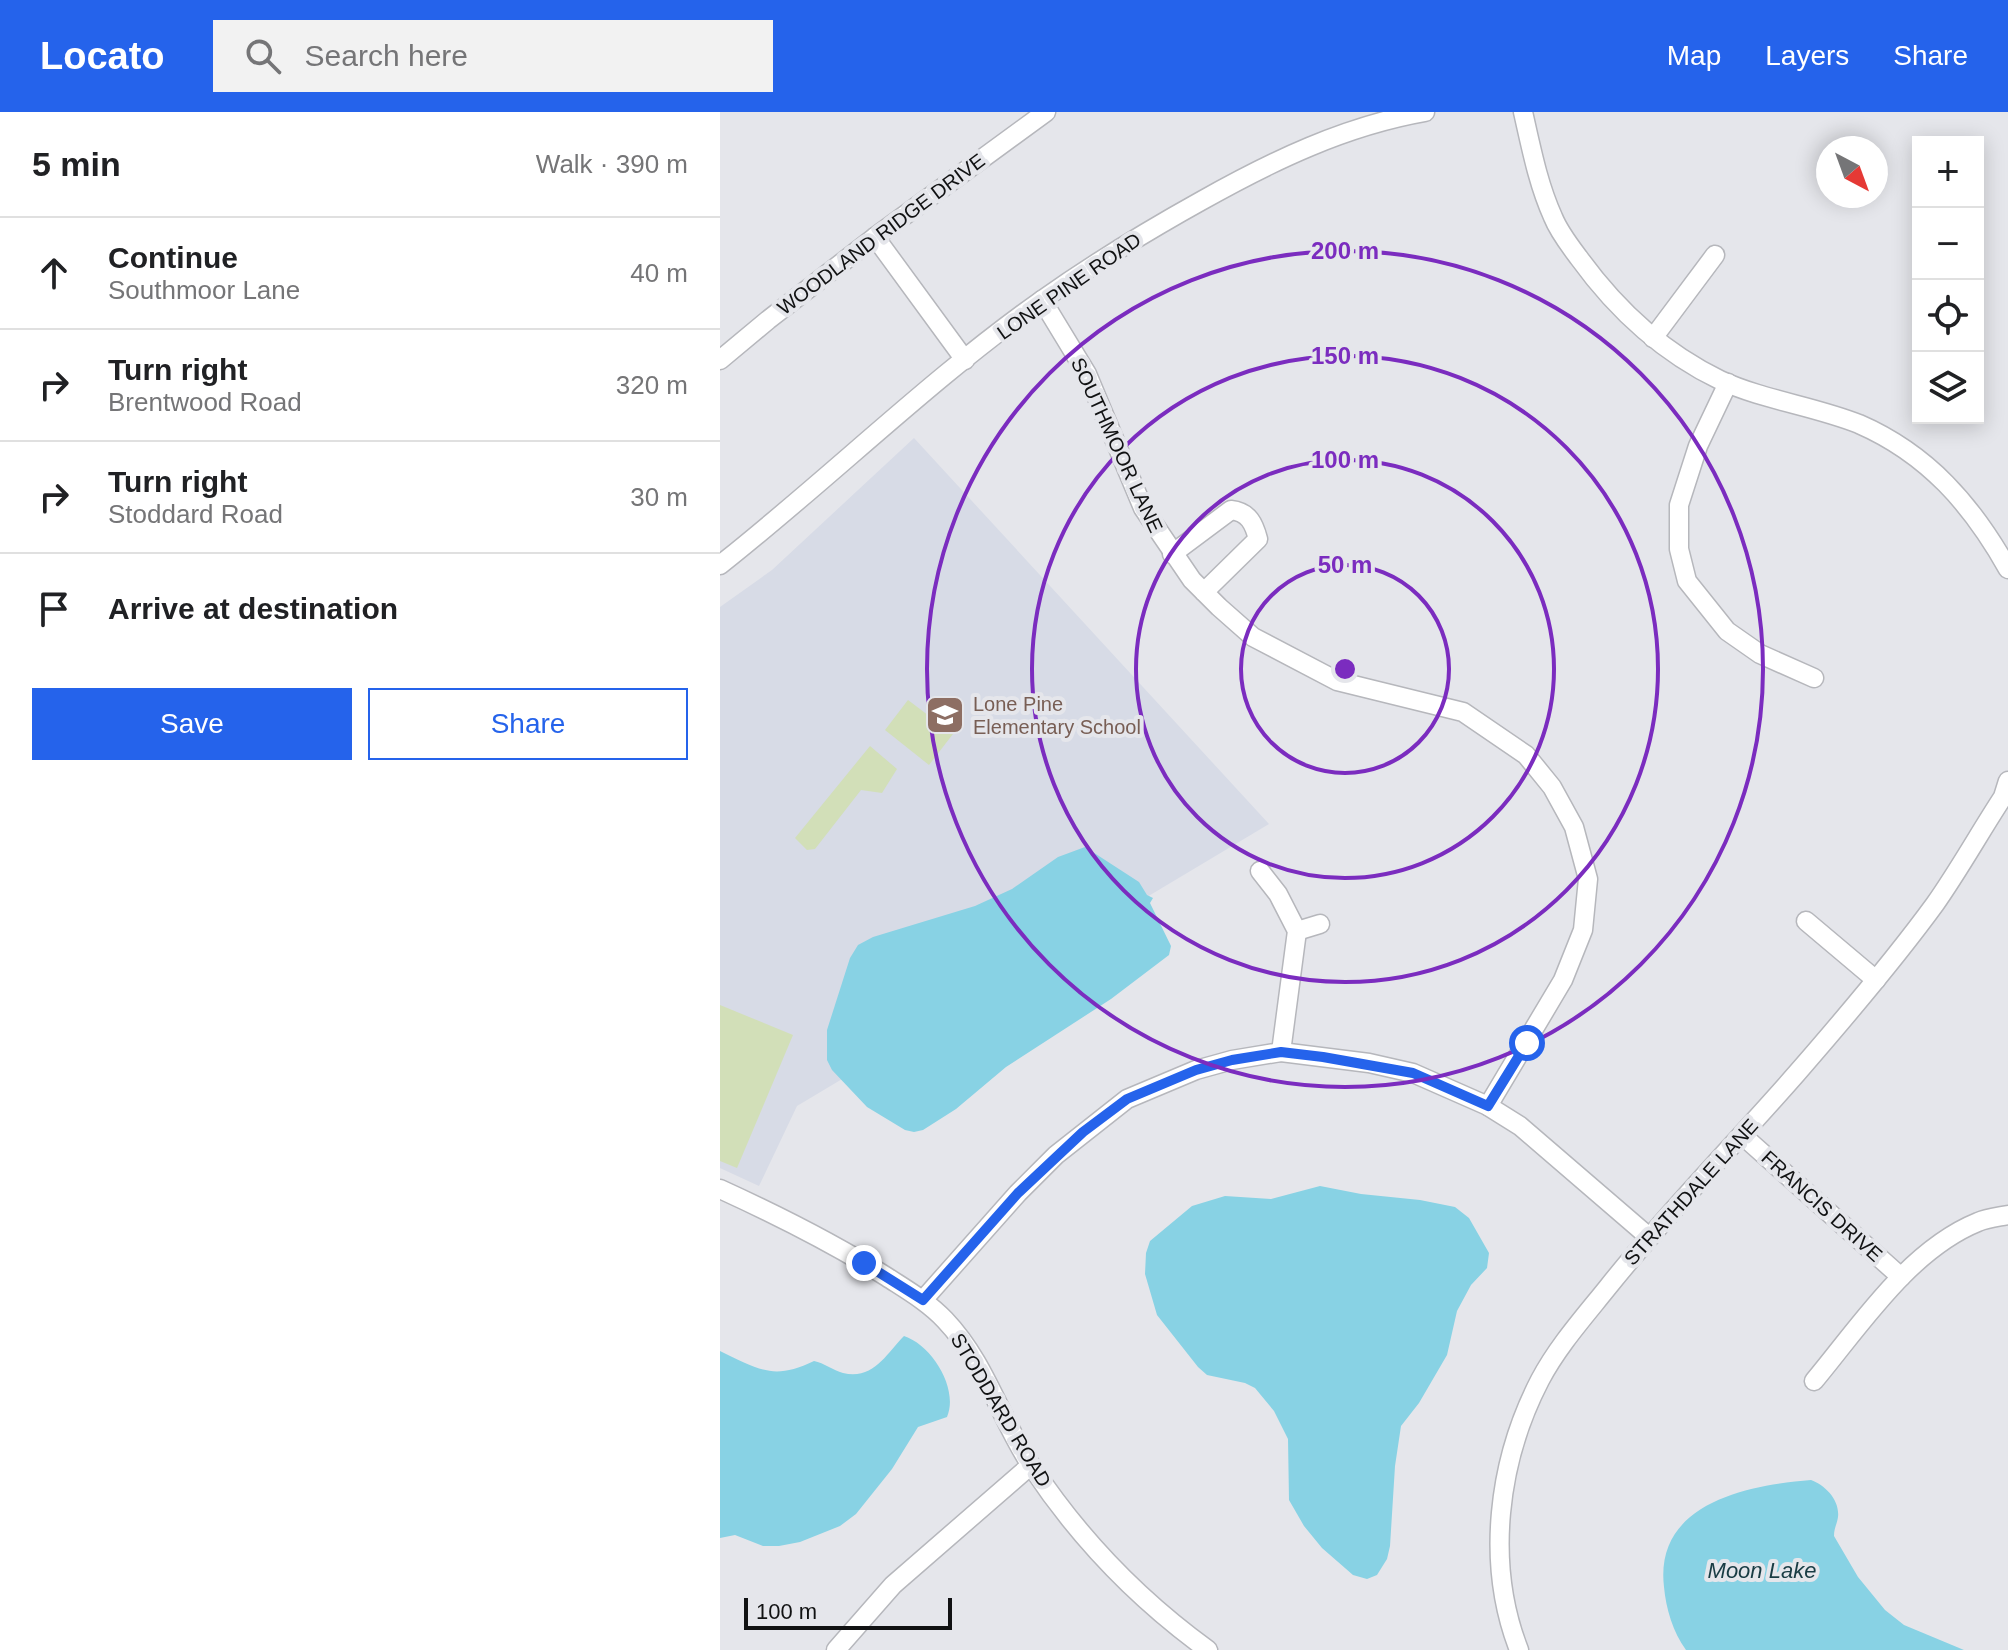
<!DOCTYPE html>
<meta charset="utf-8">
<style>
:root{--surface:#fff;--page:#f2f2f2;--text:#202124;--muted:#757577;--line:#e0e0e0;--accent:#2563eb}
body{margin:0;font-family:Arial,sans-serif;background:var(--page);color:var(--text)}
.controls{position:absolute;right:24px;top:24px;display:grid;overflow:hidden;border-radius:0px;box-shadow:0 4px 20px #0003}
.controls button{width:72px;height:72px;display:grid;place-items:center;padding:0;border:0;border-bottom:2px solid var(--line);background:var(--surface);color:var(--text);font:40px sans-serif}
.compass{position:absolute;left:1096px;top:24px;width:72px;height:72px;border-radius:50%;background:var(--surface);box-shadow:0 4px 20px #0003;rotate:139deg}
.scale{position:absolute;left:24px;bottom:20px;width:208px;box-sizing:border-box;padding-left:8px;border:4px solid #111213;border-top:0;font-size:22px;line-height:28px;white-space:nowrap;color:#111213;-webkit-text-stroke:6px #e5e6eb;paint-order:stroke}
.stop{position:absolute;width:24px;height:24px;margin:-18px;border:6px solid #2563eb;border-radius:50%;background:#fff}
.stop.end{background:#2563eb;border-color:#fff;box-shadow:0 2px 8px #0008}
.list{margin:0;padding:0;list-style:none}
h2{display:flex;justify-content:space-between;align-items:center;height:104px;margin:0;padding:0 32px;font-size:34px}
h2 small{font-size:26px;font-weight:400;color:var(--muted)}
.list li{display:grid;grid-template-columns:52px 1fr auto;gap:24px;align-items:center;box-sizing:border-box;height:112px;padding:0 32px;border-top:2px solid var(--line)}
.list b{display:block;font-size:30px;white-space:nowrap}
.list p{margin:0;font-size:26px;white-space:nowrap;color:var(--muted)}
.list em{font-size:26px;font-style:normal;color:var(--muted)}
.actions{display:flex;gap:16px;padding:24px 32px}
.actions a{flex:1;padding:18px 0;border:2px solid var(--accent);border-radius:0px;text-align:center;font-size:28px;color:var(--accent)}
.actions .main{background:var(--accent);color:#fff}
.icon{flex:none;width:44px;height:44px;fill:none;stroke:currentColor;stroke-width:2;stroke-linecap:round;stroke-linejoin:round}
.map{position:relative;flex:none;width:1288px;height:1538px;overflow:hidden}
header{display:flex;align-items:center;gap:48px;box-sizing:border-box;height:112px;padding:0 40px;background:var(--accent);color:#fff}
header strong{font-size:38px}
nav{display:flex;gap:44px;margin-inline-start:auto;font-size:28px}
.search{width:560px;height:72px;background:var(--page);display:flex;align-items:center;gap:20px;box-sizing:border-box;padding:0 28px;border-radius:0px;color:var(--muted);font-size:30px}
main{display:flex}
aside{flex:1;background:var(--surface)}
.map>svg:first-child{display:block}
.built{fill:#d7dbe6}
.green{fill:#d2dfb8}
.water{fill:#88d2e4}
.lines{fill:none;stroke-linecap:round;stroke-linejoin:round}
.minor-casing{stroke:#b6b7bc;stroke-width:21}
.minor{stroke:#fff;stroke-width:18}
.route{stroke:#2563eb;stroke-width:10}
.ring{fill:none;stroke:#7b2cbf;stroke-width:4}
.labels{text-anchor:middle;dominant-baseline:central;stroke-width:8;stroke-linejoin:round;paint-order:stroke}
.street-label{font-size:20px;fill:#111213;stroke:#e5e6eb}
.education-label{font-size:20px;fill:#785e54;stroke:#e5e6eb;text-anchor:start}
.water-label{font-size:22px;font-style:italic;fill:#193c44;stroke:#e5e6eb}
.centre{fill:#7b2cbf;stroke:#e5e6eb;stroke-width:4}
.ring-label{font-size:24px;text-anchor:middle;font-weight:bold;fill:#7b2cbf;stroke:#e5e6eb;stroke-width:8;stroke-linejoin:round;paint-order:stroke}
</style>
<header>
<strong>Locato</strong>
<div class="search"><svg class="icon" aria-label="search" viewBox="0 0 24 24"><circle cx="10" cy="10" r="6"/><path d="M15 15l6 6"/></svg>Search here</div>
<nav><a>Map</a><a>Layers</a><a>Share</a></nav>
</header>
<main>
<aside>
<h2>5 min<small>Walk · 390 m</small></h2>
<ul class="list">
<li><svg class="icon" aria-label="ahead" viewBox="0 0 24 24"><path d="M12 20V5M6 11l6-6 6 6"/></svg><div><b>Continue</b><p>Southmoor Lane</p></div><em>40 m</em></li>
<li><svg class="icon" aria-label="right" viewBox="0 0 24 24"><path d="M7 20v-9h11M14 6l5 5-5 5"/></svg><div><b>Turn right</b><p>Brentwood Road</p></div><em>320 m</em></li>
<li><svg class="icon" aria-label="right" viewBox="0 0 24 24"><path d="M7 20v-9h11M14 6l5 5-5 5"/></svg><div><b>Turn right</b><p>Stoddard Road</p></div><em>30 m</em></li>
<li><svg class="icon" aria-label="arrive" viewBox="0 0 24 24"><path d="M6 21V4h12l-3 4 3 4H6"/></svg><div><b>Arrive at destination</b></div></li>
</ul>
<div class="actions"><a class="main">Save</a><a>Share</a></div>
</aside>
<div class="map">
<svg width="1288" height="1538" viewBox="0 0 1288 1538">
<rect width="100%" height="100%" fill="#e5e6eb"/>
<path class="built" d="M194,326L549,712L77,994L39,1074L0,1056V495L52,458Z"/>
<g class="green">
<path d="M188,588L233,622L209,653L165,618Z"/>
<path d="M150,634L177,657L162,681L141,678L95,737L87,738L75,726Z"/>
<path d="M0,893L73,923L17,1056L0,1049Z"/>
</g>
<g class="water">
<path d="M365,735L419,770L427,783L433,786L430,791L451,834L449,843L391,887L286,955L236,997L203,1018L194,1020L185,1018L147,995L112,958L107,948V918L130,846L138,833L153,825L255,794L292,777L338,745Z"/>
<path d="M600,1074L641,1082L700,1088L735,1095L749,1106L769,1141L767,1156L751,1173L737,1199L727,1243L699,1291L681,1314L675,1354L670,1434L667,1447L657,1463L647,1467L633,1463L602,1436L584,1414L569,1388L568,1327L554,1299L535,1276L525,1271L487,1263L478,1255L437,1203L425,1162L426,1141L430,1129L472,1094L505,1084L551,1087Z"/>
<path d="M184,1224C212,1233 239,1277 227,1305L198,1315L172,1357L136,1402L120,1414L80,1430L59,1434H43L15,1423L0,1426V1239C38,1257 53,1269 94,1249C104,1251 113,1258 123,1261C154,1268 166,1242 184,1224Z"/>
<path d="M1091,1368C1105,1373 1120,1388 1118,1405C1117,1412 1114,1416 1114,1424L1138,1465L1165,1498L1184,1513L1244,1538H966C953,1520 946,1497 944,1475C934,1390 1030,1373 1091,1368Z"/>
</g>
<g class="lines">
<defs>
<g id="minor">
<path d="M803,0C811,35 818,72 833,105C839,120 850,134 859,146C896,197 942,240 1000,268C1043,288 1094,294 1139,312C1208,342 1252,393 1288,457"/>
<path d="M155,125L245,248"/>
<path d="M322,188L367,262L423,396L472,468L499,495L533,525L617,569L743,600L806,643L832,675L854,715L868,767L863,818L843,868L768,994"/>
<path d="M933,226L995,143"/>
<path d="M0,248L48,208L155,125L326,0"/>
<path d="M1008,271L978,334L959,393V437L967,469L1007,519L1040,542L1094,566"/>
<path d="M452,442L511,398C529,400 534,412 538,427L484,480"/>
<path d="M0,453C109,367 209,268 322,188C373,152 427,119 481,89C552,49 625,14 705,0"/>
<path d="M540,759L558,782L577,819L561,940"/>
<path d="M1086,809L1156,868"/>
<path d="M577,819L600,812"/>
<path d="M1022,1023L1181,1165"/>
<path d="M0,1077C57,1103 113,1131 167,1165C187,1178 208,1190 225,1208C266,1251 280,1307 312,1355C359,1426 419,1488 488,1538"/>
<path d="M203,1188L298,1081L336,1043L407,987L476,958L512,948L561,940L649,951L693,961L768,994L800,1014L929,1125"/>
<path d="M1094,1269C1140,1214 1189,1138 1258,1110C1267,1106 1278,1105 1288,1103"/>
<path d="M116,1538L173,1473L311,1353"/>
<path d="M799,1538C765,1451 778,1349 820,1268C838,1234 864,1205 888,1175C947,1101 1014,1033 1077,961C1124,907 1172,851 1215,792C1239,758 1260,720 1283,685L1288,669"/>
</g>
</defs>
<use href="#minor" class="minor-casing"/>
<use href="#minor" class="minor"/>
</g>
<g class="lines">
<path class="route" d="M144,1151L203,1188L298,1081L363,1020L407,987L476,958L512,948L561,940L603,945L693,961L768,994L807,931"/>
</g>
<g class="ring">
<circle cx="625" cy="557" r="104"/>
<circle cx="625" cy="557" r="209"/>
<circle cx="625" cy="557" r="313"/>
<circle cx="625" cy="557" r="418"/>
</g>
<defs>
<symbol id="school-square" viewBox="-11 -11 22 22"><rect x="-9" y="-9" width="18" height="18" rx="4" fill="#8d6e63" stroke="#e5e6eb"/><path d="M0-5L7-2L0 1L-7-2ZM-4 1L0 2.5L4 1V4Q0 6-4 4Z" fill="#fff"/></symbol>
</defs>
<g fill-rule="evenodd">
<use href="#school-square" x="203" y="581" width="44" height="44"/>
</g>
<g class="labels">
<g class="street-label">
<text transform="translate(161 122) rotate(-37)">WOODLAND RIDGE DRIVE</text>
<text transform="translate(349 174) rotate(-35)">LONE PINE ROAD</text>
<text transform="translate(397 333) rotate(65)">SOUTHMOOR LANE</text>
<text transform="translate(971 1080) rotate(-48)">STRATHDALE LANE</text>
<text transform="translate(1102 1094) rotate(42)">FRANCIS DRIVE</text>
<text transform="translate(281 1298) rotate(59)">STODDARD ROAD</text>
</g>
<g class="education-label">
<text x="253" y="592">Lone Pine<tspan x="253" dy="23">Elementary School</tspan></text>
</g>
<g class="water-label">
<text x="1042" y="1458">Moon Lake</text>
</g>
</g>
<circle cx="625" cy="557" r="12" class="centre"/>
<g class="ring-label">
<text x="625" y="147">200 m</text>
<text x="625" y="252">150 m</text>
<text x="625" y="356">100 m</text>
<text x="625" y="461">50 m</text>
</g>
</svg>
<div class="controls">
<button>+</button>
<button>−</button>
<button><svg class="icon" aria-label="locate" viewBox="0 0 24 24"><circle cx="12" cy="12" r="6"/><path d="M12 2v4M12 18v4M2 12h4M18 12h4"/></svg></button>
<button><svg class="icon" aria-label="layers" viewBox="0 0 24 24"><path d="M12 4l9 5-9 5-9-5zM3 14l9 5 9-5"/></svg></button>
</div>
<svg class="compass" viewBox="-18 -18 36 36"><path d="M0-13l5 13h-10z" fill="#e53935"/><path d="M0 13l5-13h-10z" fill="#757577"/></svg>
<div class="scale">100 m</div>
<div class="stop" style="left:807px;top:931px"></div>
<div class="stop end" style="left:144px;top:1151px"></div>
</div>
</main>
